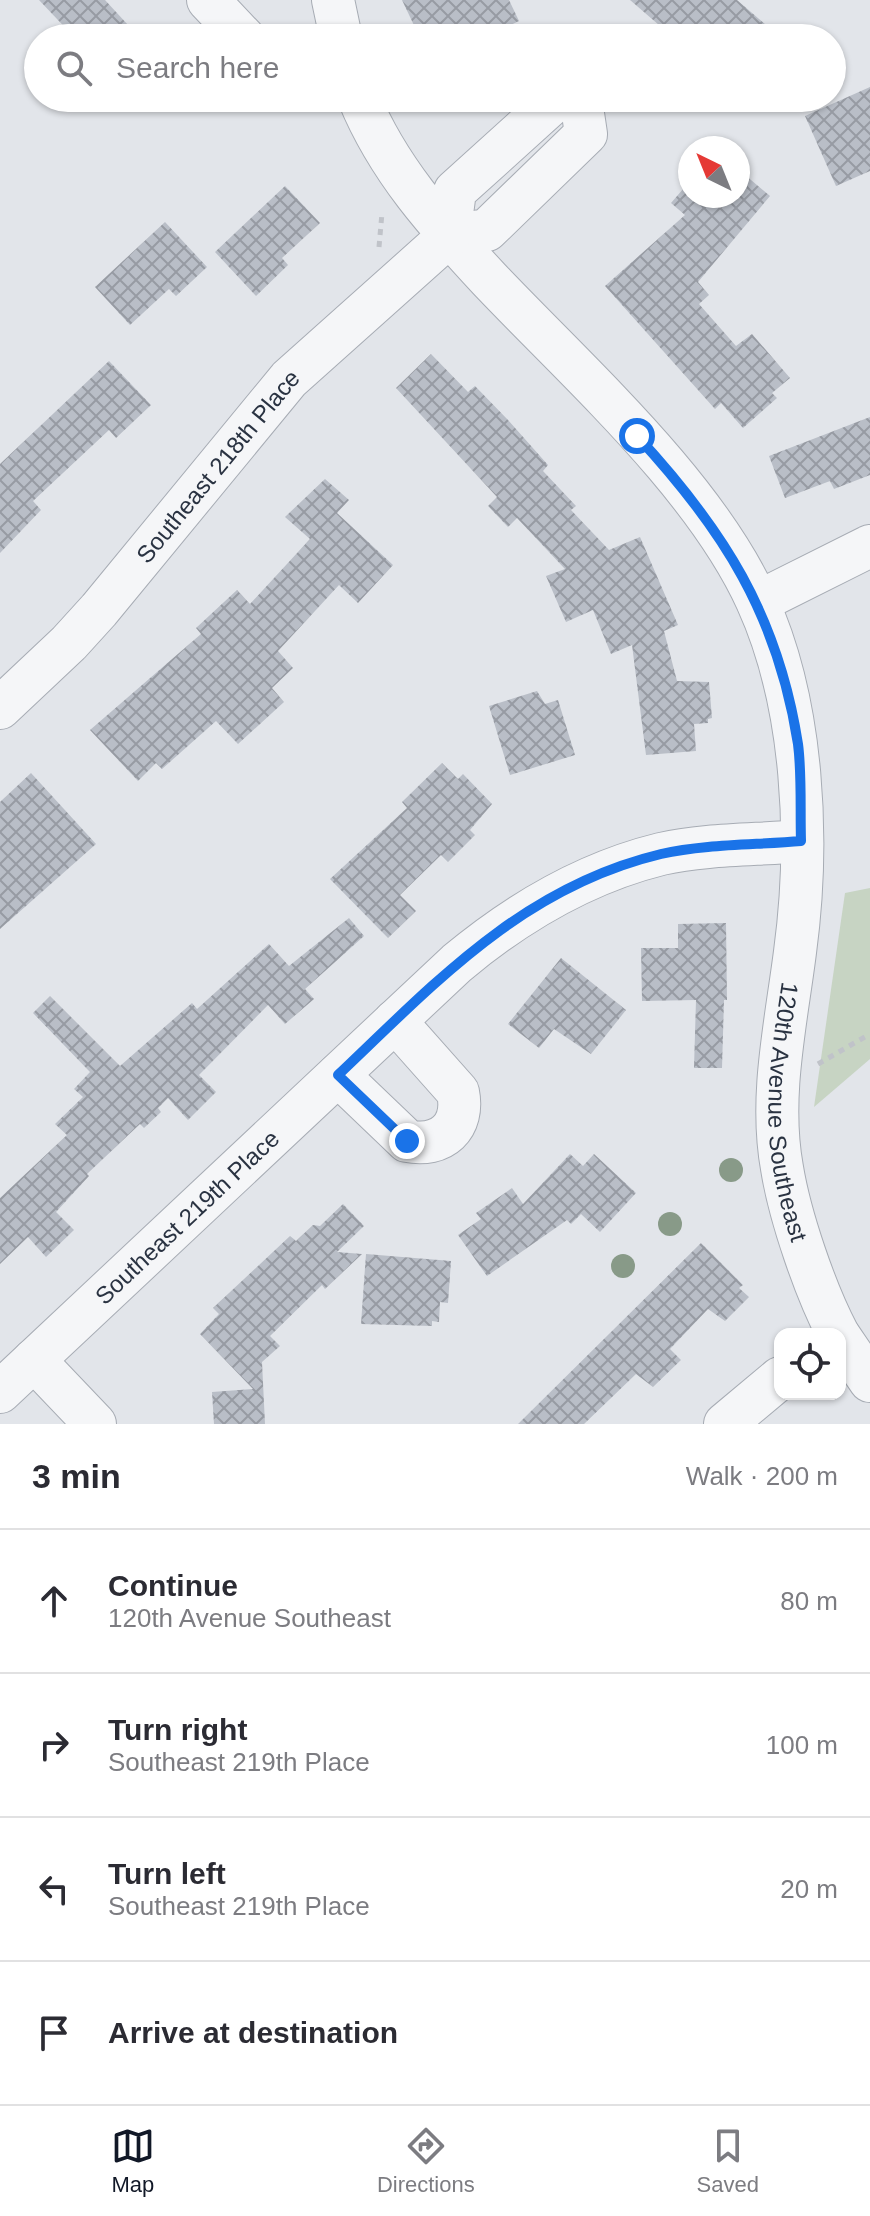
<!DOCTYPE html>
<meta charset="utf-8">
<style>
:root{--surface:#fff;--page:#f7f7f7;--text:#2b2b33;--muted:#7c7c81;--line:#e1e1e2;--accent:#111827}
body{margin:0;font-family:Arial,sans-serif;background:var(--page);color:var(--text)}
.controls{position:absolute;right:24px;bottom:24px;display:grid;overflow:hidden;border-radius:16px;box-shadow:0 2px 6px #0004}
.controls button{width:72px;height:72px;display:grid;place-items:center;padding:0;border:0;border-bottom:2px solid var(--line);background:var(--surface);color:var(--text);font:40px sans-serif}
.compass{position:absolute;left:678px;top:136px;width:72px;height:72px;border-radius:50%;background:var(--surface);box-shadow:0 2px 6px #0004;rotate:317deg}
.stop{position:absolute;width:24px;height:24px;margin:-18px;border:6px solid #1a73e8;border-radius:50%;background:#fff}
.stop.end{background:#1a73e8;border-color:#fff;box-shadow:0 2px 8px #0008}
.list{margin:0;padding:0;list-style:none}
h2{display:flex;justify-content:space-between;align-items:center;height:104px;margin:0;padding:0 32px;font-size:34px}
h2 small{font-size:26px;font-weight:400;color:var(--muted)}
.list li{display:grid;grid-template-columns:52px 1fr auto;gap:24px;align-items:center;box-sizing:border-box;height:144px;padding:0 32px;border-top:2px solid var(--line)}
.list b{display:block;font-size:30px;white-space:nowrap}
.list p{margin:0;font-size:26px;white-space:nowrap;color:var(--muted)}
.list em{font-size:26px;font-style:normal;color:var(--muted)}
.icon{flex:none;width:44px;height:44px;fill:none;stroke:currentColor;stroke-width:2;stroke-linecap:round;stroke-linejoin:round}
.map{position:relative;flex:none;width:870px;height:1424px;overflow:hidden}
.search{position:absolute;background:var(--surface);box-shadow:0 2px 6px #0004;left:24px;right:24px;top:24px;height:88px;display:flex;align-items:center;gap:20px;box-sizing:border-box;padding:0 28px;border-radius:44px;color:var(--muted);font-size:30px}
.sheet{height:680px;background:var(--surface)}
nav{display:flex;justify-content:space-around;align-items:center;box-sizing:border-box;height:112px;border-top:2px solid var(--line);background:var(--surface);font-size:22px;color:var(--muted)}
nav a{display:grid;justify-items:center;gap:4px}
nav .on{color:var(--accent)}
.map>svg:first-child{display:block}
.park{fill:#c7d4c3}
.building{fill:url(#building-cross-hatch)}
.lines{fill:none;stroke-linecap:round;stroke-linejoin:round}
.minor-casing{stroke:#a7acb4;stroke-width:44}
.path{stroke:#c0c3c9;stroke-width:5;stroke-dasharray:6 6;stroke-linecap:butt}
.minor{stroke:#f5f6f8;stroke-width:42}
.tree{fill:#889a88}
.route{stroke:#1a73e8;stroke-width:10}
.labels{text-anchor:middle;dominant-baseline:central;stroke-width:7;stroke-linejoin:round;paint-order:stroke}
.street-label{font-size:24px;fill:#2a3342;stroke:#f2f4f7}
</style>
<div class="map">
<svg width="870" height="1424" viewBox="0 0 870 1424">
<defs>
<pattern id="building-cross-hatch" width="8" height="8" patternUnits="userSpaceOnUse" patternTransform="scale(2)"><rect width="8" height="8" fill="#b9bec7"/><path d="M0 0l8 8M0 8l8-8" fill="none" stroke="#979ba3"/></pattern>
</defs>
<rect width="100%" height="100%" fill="#e2e5ea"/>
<path class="park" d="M870,888V1059L814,1107L845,893Z"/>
<g class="building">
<path d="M39,0H105L140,38H75Z"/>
<path d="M402,0H509L519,21L484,38H420Z"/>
<path d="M630,0H737L781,38H674Z"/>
<path d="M870,87V171L836,186L805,116Z"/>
<path d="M738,169L770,196L698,282L709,295L699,304L736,346L752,334L790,378L772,393L777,398L743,428L721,403L715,409L605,286L685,215L671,203L690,181V196H738Z"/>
<path d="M285,186L320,223L282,258L288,265L256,296L215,252Z"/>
<path d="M165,222L207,267L176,296L169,289L130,325L95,287Z"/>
<path d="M431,354L468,392L475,386L508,420L548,465L543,471L576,506L571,510L609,550L640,537L678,625L664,631L677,681L709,682L712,718L708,719V723L694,724L696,751L646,755L632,645L611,654L593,610L566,622L546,576L565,569L517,518L508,527L488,506L497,497L396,388Z"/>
<path d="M109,361L151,405L116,438L109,430L33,501L41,510L0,553V464Z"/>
<path d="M870,417V475L834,489L830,481L785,498L769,456Z"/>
<path d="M325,479L349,500L337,513L393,565L358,603L339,585L278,651L293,668L272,688L284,702L238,744L216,721L162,769L156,763L138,781L90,730L201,634L196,628L237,590L250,604L310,539L285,517Z"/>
<path d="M537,691L545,704L558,700L575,755L510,775L489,706Z"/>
<path d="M442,763L458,779L463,774L492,804L470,830L475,835L448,862L441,855L400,895L416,911L388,938L330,879L407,808L402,802Z"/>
<path d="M31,773L96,844L0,929V802Z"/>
<path d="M349,918L364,936L305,989L314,999L285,1024L268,1005L199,1075L216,1092L188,1120L168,1098L158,1108L161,1112L144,1128L140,1124L87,1174L89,1176L56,1212L74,1230L46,1257L28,1237L0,1264V1198L67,1135L55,1124L83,1097L74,1089L90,1072L33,1013L50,996L120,1066L192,1003L197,1009L269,944L289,966Z"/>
<path d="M726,923L727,1000H724L722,1068H694L696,1000L642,1001L641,948H678V924Z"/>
<path d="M561,958L626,1010L591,1054L554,1029L539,1048L508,1024Z"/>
<path d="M570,1154L583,1166L594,1154L636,1193L600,1232L581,1214L571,1224L567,1220L487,1276L458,1235L481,1219L476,1213L512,1188L523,1204Z"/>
<path d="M343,1204L364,1226L337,1252L362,1254L325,1289L322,1285L270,1336L280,1346L262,1362L265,1424H214L212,1392L253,1389L200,1334L219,1314L213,1308L290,1236L296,1241L313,1225L320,1226Z"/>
<path d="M701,1243L743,1285L739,1288L749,1297L725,1321L708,1309L670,1349L681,1360L653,1387L636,1374L584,1424H518Z"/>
<path d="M366,1254L451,1261L448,1303L440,1302L439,1322L432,1321V1326L361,1324Z"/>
</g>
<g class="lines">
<defs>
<g id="minor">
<path d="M208,0L244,38"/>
<path d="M333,0L341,38"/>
<path id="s1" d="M359,98C388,169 437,223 489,279C577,372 704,484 757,601C804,704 810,841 795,952C786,1023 769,1097 782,1168C790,1217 815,1290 838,1334"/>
<path d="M449,236L487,230L586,134L582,107L566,98"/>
<path d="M449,236L455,191L558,98"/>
<path d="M758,602L870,546"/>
<path id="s2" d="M0,708L69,643L99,610L289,379L449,236"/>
<path d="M338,1075L407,1141C442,1148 465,1127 458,1092L395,1021"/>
<path d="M840,1337L870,1381"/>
<path d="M34,1360L95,1424"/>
<path id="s3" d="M0,1392L457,963C517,913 584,873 661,854C705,844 756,845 801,841"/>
<path d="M725,1424L780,1378"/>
</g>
</defs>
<use href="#minor" class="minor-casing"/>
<g class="path">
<path d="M379,247L382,213"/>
<path d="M818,1064L870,1034"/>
</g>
<use href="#minor" class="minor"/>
</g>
<g class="tree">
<circle cx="731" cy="1170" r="12"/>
<circle cx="670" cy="1224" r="12"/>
<circle cx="623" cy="1266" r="12"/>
</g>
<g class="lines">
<path class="route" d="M407,1141L338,1075C436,982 523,887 661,854C705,844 756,845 801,841C800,809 802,775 798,744C778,615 723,529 637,436"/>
</g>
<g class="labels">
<g class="street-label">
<text stroke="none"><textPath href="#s2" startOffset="326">Southeast 218th Place</textPath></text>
<text stroke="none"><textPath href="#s1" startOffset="1164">120th Avenue Southeast</textPath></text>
<text stroke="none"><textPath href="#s3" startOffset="256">Southeast 219th Place</textPath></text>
</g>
</g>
</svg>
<div class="controls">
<button><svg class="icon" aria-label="locate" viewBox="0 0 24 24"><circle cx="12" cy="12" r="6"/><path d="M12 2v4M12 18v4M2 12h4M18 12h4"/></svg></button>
</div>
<svg class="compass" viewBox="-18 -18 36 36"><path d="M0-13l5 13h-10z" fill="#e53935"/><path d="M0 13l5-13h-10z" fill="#7c7c81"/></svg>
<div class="stop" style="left:637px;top:436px"></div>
<div class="stop end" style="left:407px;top:1141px"></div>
<div class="search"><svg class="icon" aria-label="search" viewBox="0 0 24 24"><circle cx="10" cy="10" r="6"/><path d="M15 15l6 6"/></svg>Search here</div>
</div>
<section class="sheet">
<h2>3 min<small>Walk · 200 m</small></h2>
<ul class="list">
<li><svg class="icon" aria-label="ahead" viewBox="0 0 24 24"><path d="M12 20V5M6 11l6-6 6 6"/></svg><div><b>Continue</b><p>120th Avenue Southeast</p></div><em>80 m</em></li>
<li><svg class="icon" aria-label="right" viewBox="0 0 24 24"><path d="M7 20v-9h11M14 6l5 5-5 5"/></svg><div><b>Turn right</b><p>Southeast 219th Place</p></div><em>100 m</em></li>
<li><svg class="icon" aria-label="left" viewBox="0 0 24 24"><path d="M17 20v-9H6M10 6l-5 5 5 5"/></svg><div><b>Turn left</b><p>Southeast 219th Place</p></div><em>20 m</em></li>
<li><svg class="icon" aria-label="arrive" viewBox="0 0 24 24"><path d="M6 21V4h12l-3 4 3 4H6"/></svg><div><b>Arrive at destination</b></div></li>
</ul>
</section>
<nav>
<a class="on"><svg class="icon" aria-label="map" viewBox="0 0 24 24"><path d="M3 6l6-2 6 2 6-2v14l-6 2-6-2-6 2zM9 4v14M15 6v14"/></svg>Map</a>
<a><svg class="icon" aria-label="directions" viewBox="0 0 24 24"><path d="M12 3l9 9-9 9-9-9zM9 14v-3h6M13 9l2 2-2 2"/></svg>Directions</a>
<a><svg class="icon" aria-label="saved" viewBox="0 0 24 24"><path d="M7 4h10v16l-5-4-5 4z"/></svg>Saved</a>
</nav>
